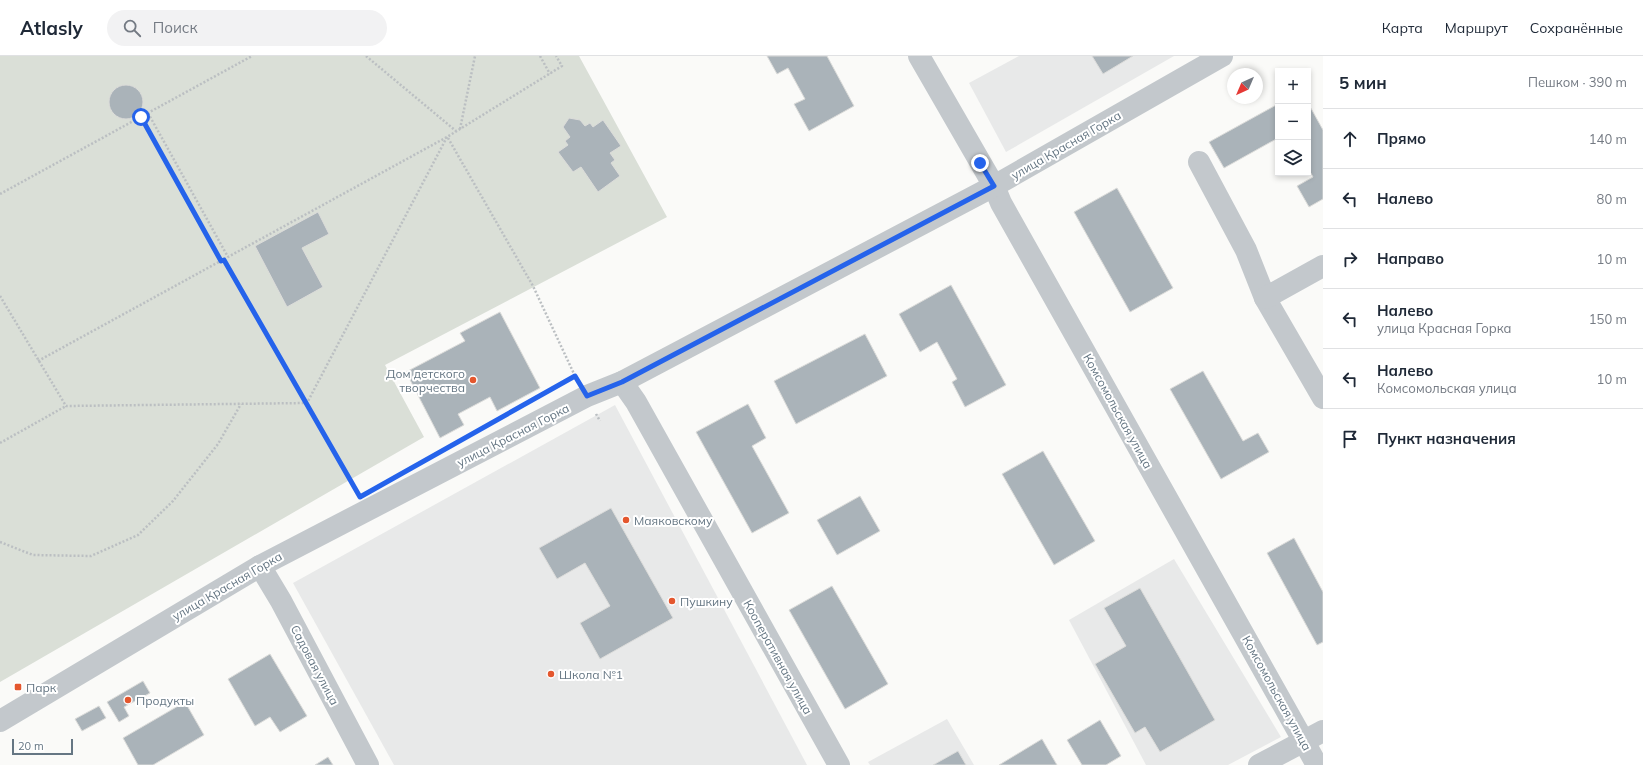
<!DOCTYPE html>
<html lang="ru">
<meta charset="utf-8">
<style>
:root{--surface:#fff;--page:#f2f2f3;--text:#1f2937;--muted:#747a83;--line:#e0e1e3}
body{margin:0;font-family:Mulish,sans-serif;background:var(--page);color:var(--text)}
.controls{position:absolute;right:12px;top:12px;display:grid;overflow:hidden;border-radius:0px;box-shadow:0 2px 6px #0003}
.controls button{width:36px;height:36px;display:grid;place-items:center;padding:0;border:0;border-bottom:1px solid var(--line);background:var(--surface);color:var(--text);font:20px sans-serif}
.compass{position:absolute;left:1227px;top:12px;width:36px;height:36px;border-radius:50%;background:var(--surface);box-shadow:0 2px 6px #0003;rotate:224deg}
.scale{position:absolute;left:12px;bottom:10px;width:61px;box-sizing:border-box;padding-left:4px;border:2px solid #657683;border-top:0;font-size:11px;line-height:14px;white-space:nowrap;color:#657683;-webkit-text-stroke:3px #fff;paint-order:stroke}
.stop{position:absolute;width:12px;height:12px;margin:-9px;border:3px solid #2563eb;border-radius:50%;background:#fff}
.stop.end{background:#2563eb;border-color:#fff;box-shadow:0 1px 4px #0008}
.list{margin:0;padding:0;list-style:none}
h2{display:flex;justify-content:space-between;align-items:center;height:52px;margin:0;padding:0 16px;font-size:17px}
h2 small{font-size:13px;font-weight:400;color:var(--muted)}
.list li{display:grid;grid-template-columns:26px 1fr auto;gap:12px;align-items:center;box-sizing:border-box;height:60px;padding:0 16px;border-top:1px solid var(--line)}
.list b{display:block;font-size:15px;white-space:nowrap}
.list p{margin:0;font-size:13px;white-space:nowrap;color:var(--muted)}
.list em{font-size:13px;font-style:normal;color:var(--muted)}
.icon{flex:none;width:22px;height:22px;fill:none;stroke:currentColor;stroke-width:2;stroke-linecap:round;stroke-linejoin:round}
.map{position:relative;flex:none;width:1323px;height:709px;overflow:hidden}
header{display:flex;align-items:center;gap:24px;box-sizing:border-box;height:56px;padding:0 20px;background:var(--surface);border-bottom:1px solid var(--line)}
header strong{font-size:19px}
nav{display:flex;gap:22px;margin-inline-start:auto;font-size:14px}
.search{width:280px;height:36px;background:var(--page);display:flex;align-items:center;gap:10px;box-sizing:border-box;padding:0 14px;border-radius:22px;color:var(--muted);font-size:15px}
main{display:flex}
aside{flex:1;background:var(--surface)}
.map>svg:first-child{display:block}
.built{fill:#e8e9e9}
.green{fill:#dadfd7}
.building{fill:#aab3b9;stroke:#dcdcda}
.lines{fill:none;stroke-linecap:round;stroke-linejoin:round}
.path{stroke:#bbbfc2;stroke-width:2.5;stroke-dasharray:2 2;stroke-linecap:butt}
.minor{stroke:#c3c8cc;stroke-width:22}
.route{stroke:#2563eb;stroke-width:5}
.poi-dot{fill:#e4572e;stroke:#fff;stroke-width:1.5}
.labels{text-anchor:middle;dominant-baseline:central;stroke-width:4;stroke-linejoin:round;paint-order:stroke}
.street-label{font-size:12px;fill:#657683;stroke:#fff}
.poi-label{font-size:12px;fill:#657683;stroke:#fff;text-anchor:start}
</style>
<header>
<strong>Atlasly</strong>
<div class="search"><svg class="icon" aria-label="search" viewBox="0 0 24 24"><circle cx="10" cy="10" r="6"/><path d="M15 15l6 6"/></svg>Поиск</div>
<nav><a>Карта</a><a>Маршрут</a><a>Сохранённые</a></nav>
</header>
<main>
<div class="map">
<svg width="1323" height="709" viewBox="0 0 1323 709">
<rect width="100%" height="100%" fill="#fafaf8"/>
<g class="built">
<path d="M1019,0H1174L1006,96L969,27Z"/>
<path d="M615,349L807,709H394L293,527Z"/>
<path d="M1174,503L1281,681L1228,709H1146L1069,564Z"/>
<path d="M947,663L974,709H870L868,706Z"/>
</g>
<path class="green" d="M0,0H579L667,161L385,309L424,381L0,626Z"/>
<g class="building">
<path d="M767,0H827L854,50L809,75L794,48L805,43L788,12L777,18Z"/>
<path d="M1092,0H1133L1103,18Z"/>
<circle cx="126" cy="46" r="17"/>
<path d="M1308,47L1323,74V143L1309,151L1297,130L1313,121L1308,112Z"/>
<path d="M1278,48V82L1224,112L1209,86Z"/>
<path d="M569,62L580,64L585,70L590,67L593,71L603,64L621,90L610,97L615,104L611,107L620,120L598,136L581,111L573,116L558,96L568,89L565,85L570,81L563,71Z"/>
<path d="M1117,132L1173,232L1130,256L1074,156Z"/>
<path d="M318,156L329,178L302,192L323,231L287,251L255,190Z"/>
<path d="M951,229L1006,329L965,351L952,326L957,323L937,286L920,296L899,258Z"/>
<path d="M500,256L540,332L497,355L490,341L458,358L464,369L440,382L406,316L465,285L460,277Z"/>
<path d="M865,278L887,320L796,368L774,325Z"/>
<path d="M1203,315L1243,385L1258,377L1269,396L1221,423L1170,333Z"/>
<path d="M748,348L766,382L752,390L789,457L752,477L696,376Z"/>
<path d="M1043,395L1095,485L1054,509L1002,418Z"/>
<path d="M860,440L880,475L837,499L817,464Z"/>
<path d="M611,452L673,562L600,603L580,567L610,550L585,507L557,523L539,492Z"/>
<path d="M1294,482L1323,536V586L1317,589L1267,497Z"/>
<path d="M832,530L888,628L845,653L789,554Z"/>
<path d="M1140,532L1215,664L1160,696L1145,671L1135,677L1095,608L1126,590L1104,552Z"/>
<path d="M270,598L307,660L280,676L270,661L255,670L228,623Z"/>
<path d="M143,625L150,637L124,651L129,660L119,666L107,646Z"/>
<path d="M185,646L204,679L153,709H138L123,682Z"/>
<path d="M99,650L106,662L82,675L75,663Z"/>
<path d="M1100,664L1121,700L1106,709H1082L1067,684Z"/>
<path d="M1042,683L1057,709H999Z"/>
<path d="M958,695L966,709H933Z"/>
<path d="M328,701L333,709H315Z"/>
</g>
<g class="lines">
<g class="path">
<path d="M366,0L456,75"/>
<path d="M540,0L550,18"/>
<path d="M148,57L228,201"/>
<path d="M141,61L221,205"/>
<path d="M460,73L475,0"/>
<path d="M448,82L533,230L575,320"/>
<path d="M0,138L252,0"/>
<path d="M224,204L358,437"/>
<path d="M0,240L66,350L307,347L447,81"/>
<path d="M38,305L447,81L562,10L556,0"/>
<path d="M596,358L600,365"/>
<path d="M0,387L66,350"/>
<path d="M0,486L33,499L91,500L138,479L173,445L218,388L241,348"/>
</g>
<g class="minor">
<path d="M919,0L994,130L1001,147L1317,709"/>
<path d="M1199,106L1246,194L1265,242L1323,342"/>
<path d="M1265,242L1323,210"/>
<path d="M622,326L636,346L839,709"/>
<path d="M260,510L281,545L368,709"/>
<path d="M0,665L260,510L587,340L622,326L994,130L1222,0"/>
<path d="M1259,709L1323,675"/>
</g>
</g>
<g class="lines">
<path class="route" d="M141,61L221,205L224,204L360,441L575,320L587,340L622,326L994,130L980,107"/>
</g>
<g class="poi-dot">
<circle cx="473" cy="324" r="4"/>
<circle cx="626" cy="464" r="4"/>
<circle cx="672" cy="545" r="4"/>
<circle cx="551" cy="618" r="4"/>
<rect x="14" y="627" width="8" height="8" rx="2"/>
<circle cx="128" cy="644" r="4"/>
</g>
<g class="labels">
<g class="street-label">
<text transform="translate(1066 89) rotate(-30)">улица Красная Горка</text>
<text transform="translate(1118 355) rotate(61)">Комсомольская улица</text>
<text transform="translate(513 379) rotate(-27)">улица Красная Горка</text>
<text transform="translate(227 530) rotate(-30)">улица Красная Горка</text>
<text transform="translate(778 601) rotate(61)">Кооперативная улица</text>
<text transform="translate(315 609) rotate(62)">Садовая улица</text>
<text transform="translate(1277 637) rotate(61)">Комсомольская улица</text>
</g>
<g class="poi-label">
<text x="465" y="317" text-anchor="end">Дом детского<tspan x="465" dy="14">творчества</tspan></text>
<text x="634" y="464">Маяковскому</text>
<text x="680" y="545">Пушкину</text>
<text x="559" y="618">Школа №1</text>
<text x="26" y="631">Парк</text>
<text x="136" y="644">Продукты</text>
</g>
</g>
</svg>
<div class="controls">
<button>+</button>
<button>−</button>
<button><svg class="icon" aria-label="layers" viewBox="0 0 24 24"><path d="M12 4l9 5-9 5-9-5zM3 14l9 5 9-5"/></svg></button>
</div>
<svg class="compass" viewBox="-18 -18 36 36"><path d="M0-13l5 13h-10z" fill="#e53935"/><path d="M0 13l5-13h-10z" fill="#747a83"/></svg>
<div class="scale">20 m</div>
<div class="stop" style="left:141px;top:61px"></div>
<div class="stop end" style="left:980px;top:107px"></div>
</div>
<aside>
<h2>5 мин<small>Пешком · 390 m</small></h2>
<ul class="list">
<li><svg class="icon" aria-label="ahead" viewBox="0 0 24 24"><path d="M12 20V5M6 11l6-6 6 6"/></svg><div><b>Прямо</b></div><em>140 m</em></li>
<li><svg class="icon" aria-label="left" viewBox="0 0 24 24"><path d="M17 20v-9H6M10 6l-5 5 5 5"/></svg><div><b>Налево</b></div><em>80 m</em></li>
<li><svg class="icon" aria-label="right" viewBox="0 0 24 24"><path d="M7 20v-9h11M14 6l5 5-5 5"/></svg><div><b>Направо</b></div><em>10 m</em></li>
<li><svg class="icon" aria-label="left" viewBox="0 0 24 24"><path d="M17 20v-9H6M10 6l-5 5 5 5"/></svg><div><b>Налево</b><p>улица Красная Горка</p></div><em>150 m</em></li>
<li><svg class="icon" aria-label="left" viewBox="0 0 24 24"><path d="M17 20v-9H6M10 6l-5 5 5 5"/></svg><div><b>Налево</b><p>Комсомольская улица</p></div><em>10 m</em></li>
<li><svg class="icon" aria-label="arrive" viewBox="0 0 24 24"><path d="M6 21V4h12l-3 4 3 4H6"/></svg><div><b>Пункт назначения</b></div></li>
</ul>
</aside>
</main>
